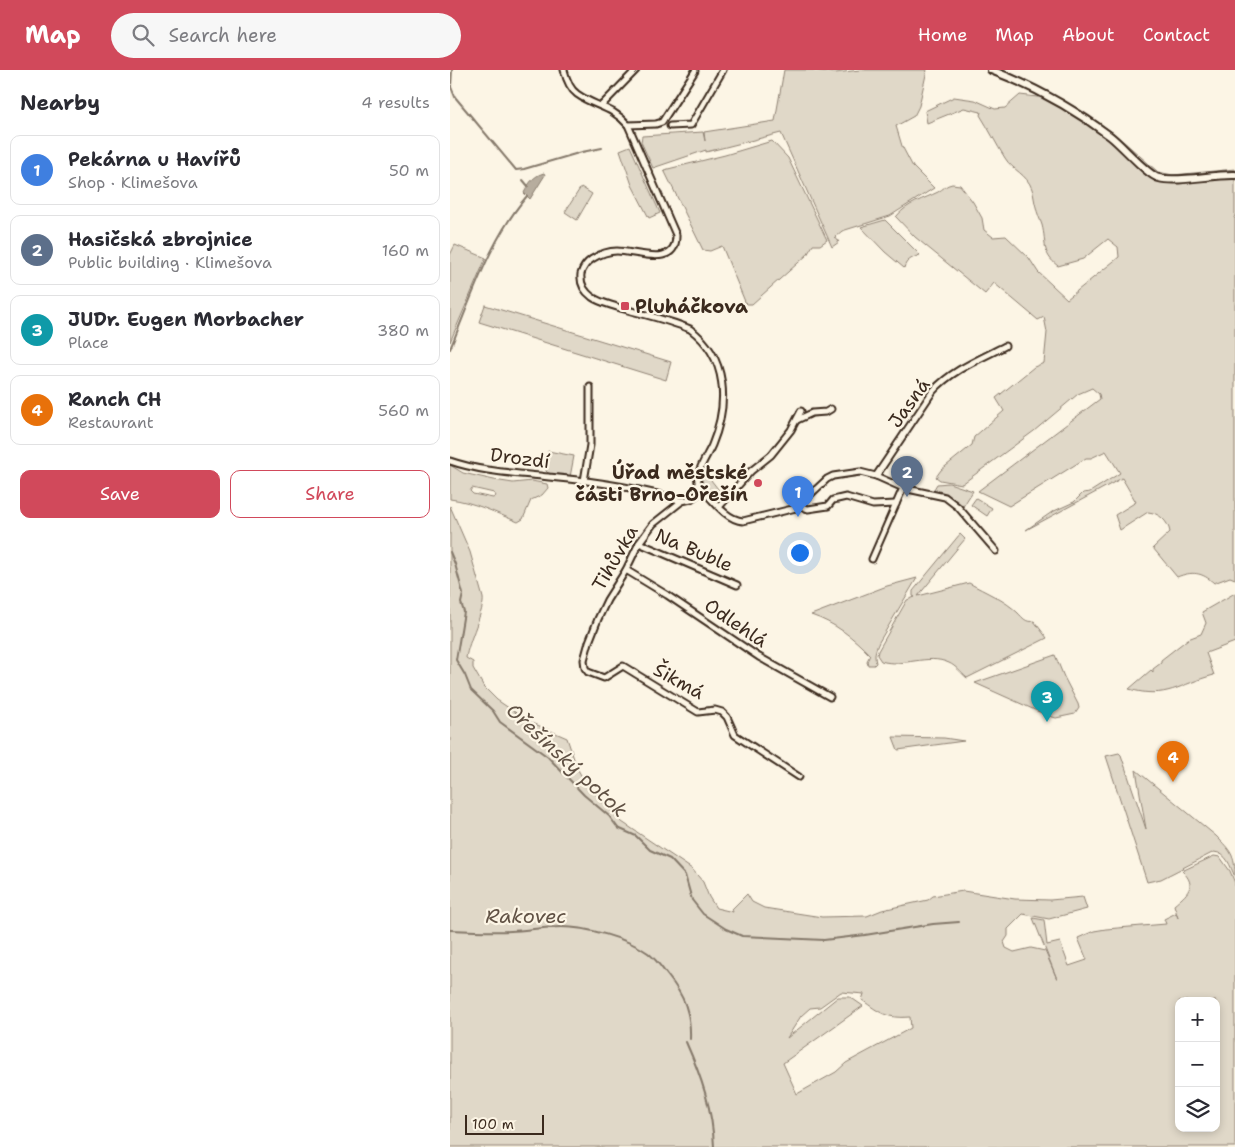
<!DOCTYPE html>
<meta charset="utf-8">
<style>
:root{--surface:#fff;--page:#f7f7f7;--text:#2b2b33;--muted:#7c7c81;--line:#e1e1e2;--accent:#d1495b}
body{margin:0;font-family:"Shantell Sans",sans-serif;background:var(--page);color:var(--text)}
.controls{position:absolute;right:15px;bottom:15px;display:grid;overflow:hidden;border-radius:10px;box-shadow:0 2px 8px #0003}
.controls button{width:45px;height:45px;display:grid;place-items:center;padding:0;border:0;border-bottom:1px solid var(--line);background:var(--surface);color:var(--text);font:25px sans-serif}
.scale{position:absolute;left:15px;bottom:12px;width:79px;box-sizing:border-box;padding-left:5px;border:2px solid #3b2a1e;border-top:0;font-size:14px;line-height:18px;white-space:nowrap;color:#3b2a1e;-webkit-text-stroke:4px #fcf5e5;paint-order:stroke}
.you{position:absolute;left:349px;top:482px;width:18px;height:18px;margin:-12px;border:4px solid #fff;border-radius:50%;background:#1a73e8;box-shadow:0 0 0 8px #1a73e833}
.badge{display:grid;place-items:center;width:32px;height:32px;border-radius:50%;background:var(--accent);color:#fff;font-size:16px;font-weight:700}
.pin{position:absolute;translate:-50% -41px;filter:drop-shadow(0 1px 2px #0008)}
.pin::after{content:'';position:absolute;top:26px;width:18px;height:15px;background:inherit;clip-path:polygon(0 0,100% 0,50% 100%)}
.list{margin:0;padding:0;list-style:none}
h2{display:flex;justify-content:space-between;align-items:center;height:65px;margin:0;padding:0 20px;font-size:21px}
h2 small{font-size:16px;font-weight:400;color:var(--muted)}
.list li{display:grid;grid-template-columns:32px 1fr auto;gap:15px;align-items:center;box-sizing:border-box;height:70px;margin:0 10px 10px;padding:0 10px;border:1px solid var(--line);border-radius:10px}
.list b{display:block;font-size:19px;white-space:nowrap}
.list p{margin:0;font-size:16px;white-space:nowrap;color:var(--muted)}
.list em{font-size:16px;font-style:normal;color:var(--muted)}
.actions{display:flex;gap:10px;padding:15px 20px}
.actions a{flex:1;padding:11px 0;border:1px solid var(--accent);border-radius:10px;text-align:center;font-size:18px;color:var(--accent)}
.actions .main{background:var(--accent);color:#fff}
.icon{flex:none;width:28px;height:28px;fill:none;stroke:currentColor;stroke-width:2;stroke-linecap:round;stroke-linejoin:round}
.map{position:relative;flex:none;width:785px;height:1077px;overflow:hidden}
header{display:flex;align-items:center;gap:30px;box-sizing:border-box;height:70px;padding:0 25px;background:var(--accent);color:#fff}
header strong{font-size:24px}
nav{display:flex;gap:28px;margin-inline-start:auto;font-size:18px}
.search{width:350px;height:45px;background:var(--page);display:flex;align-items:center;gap:12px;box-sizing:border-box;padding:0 18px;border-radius:28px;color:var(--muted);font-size:19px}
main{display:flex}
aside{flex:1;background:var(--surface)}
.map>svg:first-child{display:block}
.green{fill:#e0d8c8;stroke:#8e8173;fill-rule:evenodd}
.water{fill:#b7ad9e;stroke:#85796b}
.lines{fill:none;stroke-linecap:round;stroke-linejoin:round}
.stream{stroke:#85796b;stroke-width:2}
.minor-casing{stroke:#3b2a1e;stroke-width:9}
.tertiary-casing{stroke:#3b2a1e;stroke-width:10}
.minor{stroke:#fcf5e5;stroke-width:5}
.tertiary{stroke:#fcf5e5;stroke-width:6}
.poi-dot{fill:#d1495b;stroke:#fcf5e5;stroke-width:2}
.labels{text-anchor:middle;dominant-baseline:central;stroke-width:4.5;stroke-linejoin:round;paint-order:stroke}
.poi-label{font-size:19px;font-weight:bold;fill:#3b2a1e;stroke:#fcf5e5;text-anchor:start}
.street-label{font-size:19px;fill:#3b2a1e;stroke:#fcf5e5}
.water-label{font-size:20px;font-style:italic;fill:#605144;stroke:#fcf5e5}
</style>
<header>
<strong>Map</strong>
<div class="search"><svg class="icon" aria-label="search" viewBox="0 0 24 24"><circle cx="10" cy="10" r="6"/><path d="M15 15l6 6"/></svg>Search here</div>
<nav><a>Home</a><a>Map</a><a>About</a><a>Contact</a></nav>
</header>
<main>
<aside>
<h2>Nearby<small>4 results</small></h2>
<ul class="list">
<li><span class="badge" style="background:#3f7fe0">1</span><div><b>Pekárna u Havířů</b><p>Shop · Klimešova</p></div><em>50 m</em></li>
<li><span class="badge" style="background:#5c6f8a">2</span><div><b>Hasičská zbrojnice</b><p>Public building · Klimešova</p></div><em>160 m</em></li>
<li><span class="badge" style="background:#0f9aa8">3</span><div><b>JUDr. Eugen Morbacher</b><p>Place</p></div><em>380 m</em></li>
<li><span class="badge" style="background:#e8710a">4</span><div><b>Ranch CH</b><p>Restaurant</p></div><em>560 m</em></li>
</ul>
<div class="actions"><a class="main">Save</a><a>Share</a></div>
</aside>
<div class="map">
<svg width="785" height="1077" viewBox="0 0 785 1077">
<rect width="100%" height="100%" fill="#fcf5e5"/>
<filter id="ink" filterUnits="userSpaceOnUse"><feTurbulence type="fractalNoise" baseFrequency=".02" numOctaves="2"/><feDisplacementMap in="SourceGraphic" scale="10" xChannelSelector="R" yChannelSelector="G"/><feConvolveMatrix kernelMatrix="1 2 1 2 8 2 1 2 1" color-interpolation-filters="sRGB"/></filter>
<g filter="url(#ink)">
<g class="green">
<path d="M334,0H363L385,3L410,0H477L469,36L464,46L446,56L452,76L463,97L484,118L440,146L392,161L385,167L389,172L382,177L331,63L256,82V80L203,98L191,72L192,66L253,62L255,71L254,62L325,51Z"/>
<path d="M570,25L613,30L664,63L708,102L723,105L785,99V145L784,148L785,149V509L780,507L764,513C752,502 742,501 727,507L703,478L720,462C718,451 709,443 698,442L670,460L665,445L686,432L672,408L576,460L602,442L624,432L633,423L640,422L670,403L656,381L641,388H636L559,436L528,421L650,329L649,324L642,318L628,324L584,361L512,414L490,410L486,407L491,400L522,375L524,367L554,341L546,328L584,297L594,293L597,262L594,247L588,250L544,213L535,224L465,167L446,147C457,133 474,129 488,122C493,119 496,115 502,114C505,114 507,115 510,115L523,132L532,148L534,160L543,167L556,166L579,188L588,202L617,229L669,187L668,177L658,169L633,189L608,196C591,183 597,174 592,155C590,149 587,143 586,137C584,131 584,125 582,119C577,104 562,100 555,88C546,74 539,59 530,45L531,42L514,38L477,53L475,41L504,27L525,30L545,39L555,38Z"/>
<path d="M322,71L338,88L377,170L370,175H363L357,185L302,234H296L272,176L260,181L253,180L214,100L275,85Z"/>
<path d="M180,76L210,143L199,148L182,115L170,80Z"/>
<path d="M131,117L142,124L127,150L115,142Z"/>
<path d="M435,150L470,185C462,188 456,190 454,198L435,182L411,157Z"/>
<path d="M5,175L36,188L0,272V185Z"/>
<path d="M35,235L221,292L216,310L29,252Z"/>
<path d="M98,381L124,386L120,407L98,403L96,401Z"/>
<path d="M0,395L13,403L44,410L63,413L82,411L97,414L98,418L92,425L81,430L73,449L68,452C46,443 24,432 0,429ZM22,418L44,423L46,426L43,428L23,424L20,421Z"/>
<path d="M254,404L257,405L272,424L273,427L271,431H268L251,412V405Z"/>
<path d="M499,413L523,421L512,438L495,423L484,419L487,414Z"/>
<path d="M526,428L542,438L537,446L521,435Z"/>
<path d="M0,436L20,482L33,528C35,539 18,572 16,588L23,592V598L34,617L47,630L78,651L117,668L127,698L136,714L172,752L242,799L253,812L259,827L266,838L283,842L282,839L297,824L302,832L314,838L372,847L417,846L432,840L478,830L483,826L513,821L565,829L600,830L633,827L637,839L599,849L573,844L558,859V866L554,872L556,878L564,882L581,878L595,881L607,909L583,848L594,850L597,875L610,872L619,896L637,890L628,868L644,861L656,859L716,854L714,849L726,843L728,848L724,835C737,824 748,816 732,801L764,786L770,787L780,801L785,813V1077H0ZM391,922L414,924L412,930C430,943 437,949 460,947L461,958L407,987L396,993L386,1002L347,1024L333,993L413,936L400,927H388L337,968L351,946L360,938L370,937ZM729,931H766V1058H729Z"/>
<path d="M510,464L515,469L468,526L519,513C535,522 555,530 568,543C573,548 576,553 584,551L597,568L517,608C511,603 506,596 499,593C478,583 452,598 431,591L427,585L428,581L457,530L465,527L463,526V521Z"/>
<path d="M467,508L429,572C425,581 424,584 426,593L424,595H418L417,591L420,585C403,567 385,553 361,545L437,516Z"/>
<path d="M785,523V572L756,583L764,605C729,614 717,630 679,619L701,600L703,602V599L711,593V590L738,569L751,564L756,553L752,542Z"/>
<path d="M605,585L614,607L628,634L629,638L625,644L606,648L596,645L525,613Z"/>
<path d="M443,667L494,668L514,671L448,680Z"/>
<path d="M669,683L671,685L696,759L686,700L766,766C781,781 785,785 785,807C780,796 777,783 764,782L711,809L697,812L656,686Z"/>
</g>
<path class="water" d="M94,103L95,105L80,129L74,123C79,113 83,106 94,103Z"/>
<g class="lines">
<g class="stream">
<path d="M2,0L1,17L5,27L66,100L74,99L132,82L152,78"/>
<path d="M73,110L78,116"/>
<path d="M0,279C22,227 40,169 77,126"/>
<path d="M0,482L5,494L13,524L11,533L14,542L6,590L15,605L21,620L43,641L50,652L98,687L134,725L159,746L168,758L186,766L200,780L220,789L235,805L242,830L253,844L276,859L292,866L374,870L415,865L483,854L509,852"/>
<path d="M0,860C20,861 41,862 61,861C78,860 94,857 111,857C136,857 177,868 198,883C206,889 212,898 218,906C234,926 241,942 240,969"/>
<path d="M236,972C251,1006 263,1040 264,1077"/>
</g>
<defs>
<g id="minor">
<path d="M114,0C116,8 120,19 127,24C145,37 162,36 178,55L226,165C227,199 186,181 167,181C158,181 150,184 142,189C136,193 133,197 131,204C130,213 134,221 142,227C149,232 158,234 167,237C191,244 216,249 240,259C278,287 279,334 262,375C257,387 242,406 250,417C262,429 276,450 293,451L346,438L377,409L383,406L410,402L426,406L453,418L495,427L508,437L546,481"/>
<path d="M151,36L186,0"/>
<path d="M178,55L206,54L212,52L245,1"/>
<path d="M220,56L241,55L273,0"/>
<path d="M347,350L362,343L376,342L381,339"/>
<path d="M0,391C32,402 65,403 99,407C144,411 188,417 232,431L241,429L253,420"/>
<path d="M426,406L483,321C502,300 530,289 555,276"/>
<path d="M134,411L140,375V317"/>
<path d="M232,431L203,454L189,473L176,500L157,530L148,549L139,572L134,590L135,598L138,602L154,608L173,596L248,642L265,640L272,642L277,647L285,665L349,707"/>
<path d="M350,436L358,439L378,436L383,430L396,427L423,435L446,434"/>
<path d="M269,437L301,401L321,385L341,360L351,341"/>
<path d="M189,473L287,515"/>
<path d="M422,489L453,418"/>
<path d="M176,500L217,525L309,587L380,627"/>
</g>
<path id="tertiary" d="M541,0C583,16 624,39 660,66C673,76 697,105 709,108C727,113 764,104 785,105"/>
</defs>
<use href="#minor" class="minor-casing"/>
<use href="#tertiary" class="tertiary-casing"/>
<use href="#minor" class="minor"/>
<use href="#tertiary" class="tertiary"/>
</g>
</g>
<g class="poi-dot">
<rect x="170" y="231" width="10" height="10" rx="2.5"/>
<circle cx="308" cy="413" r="5"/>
</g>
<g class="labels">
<g class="poi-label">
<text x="185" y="236">Pluháčkova</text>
<text x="298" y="402" text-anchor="end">Úřad městské<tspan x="298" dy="22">části Brno-Ořešín</tspan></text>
</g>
<g class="street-label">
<text transform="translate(459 333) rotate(-54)">Jasná</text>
<text transform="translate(70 388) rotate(7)">Drozdí</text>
<text transform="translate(244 480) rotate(23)">Na Buble</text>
<text transform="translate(165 488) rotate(-60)">Tihůvka</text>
<text transform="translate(286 553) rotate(34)">Odlehlá</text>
<text transform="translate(229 611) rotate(29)">Šikmá</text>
</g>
<g class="water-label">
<text transform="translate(117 690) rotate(43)">Ořešínský potok</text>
<text x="76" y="846">Rakovec</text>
</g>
</g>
</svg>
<div class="controls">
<button>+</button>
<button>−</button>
<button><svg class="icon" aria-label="layers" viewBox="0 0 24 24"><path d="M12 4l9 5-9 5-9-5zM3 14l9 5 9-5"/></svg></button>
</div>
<div class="scale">100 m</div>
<div class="you"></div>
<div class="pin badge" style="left:348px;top:447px;background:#3f7fe0">1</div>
<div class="pin badge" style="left:457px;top:427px;background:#5c6f8a">2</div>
<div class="pin badge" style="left:597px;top:652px;background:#0f9aa8">3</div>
<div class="pin badge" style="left:723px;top:712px;background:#e8710a">4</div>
</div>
</main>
